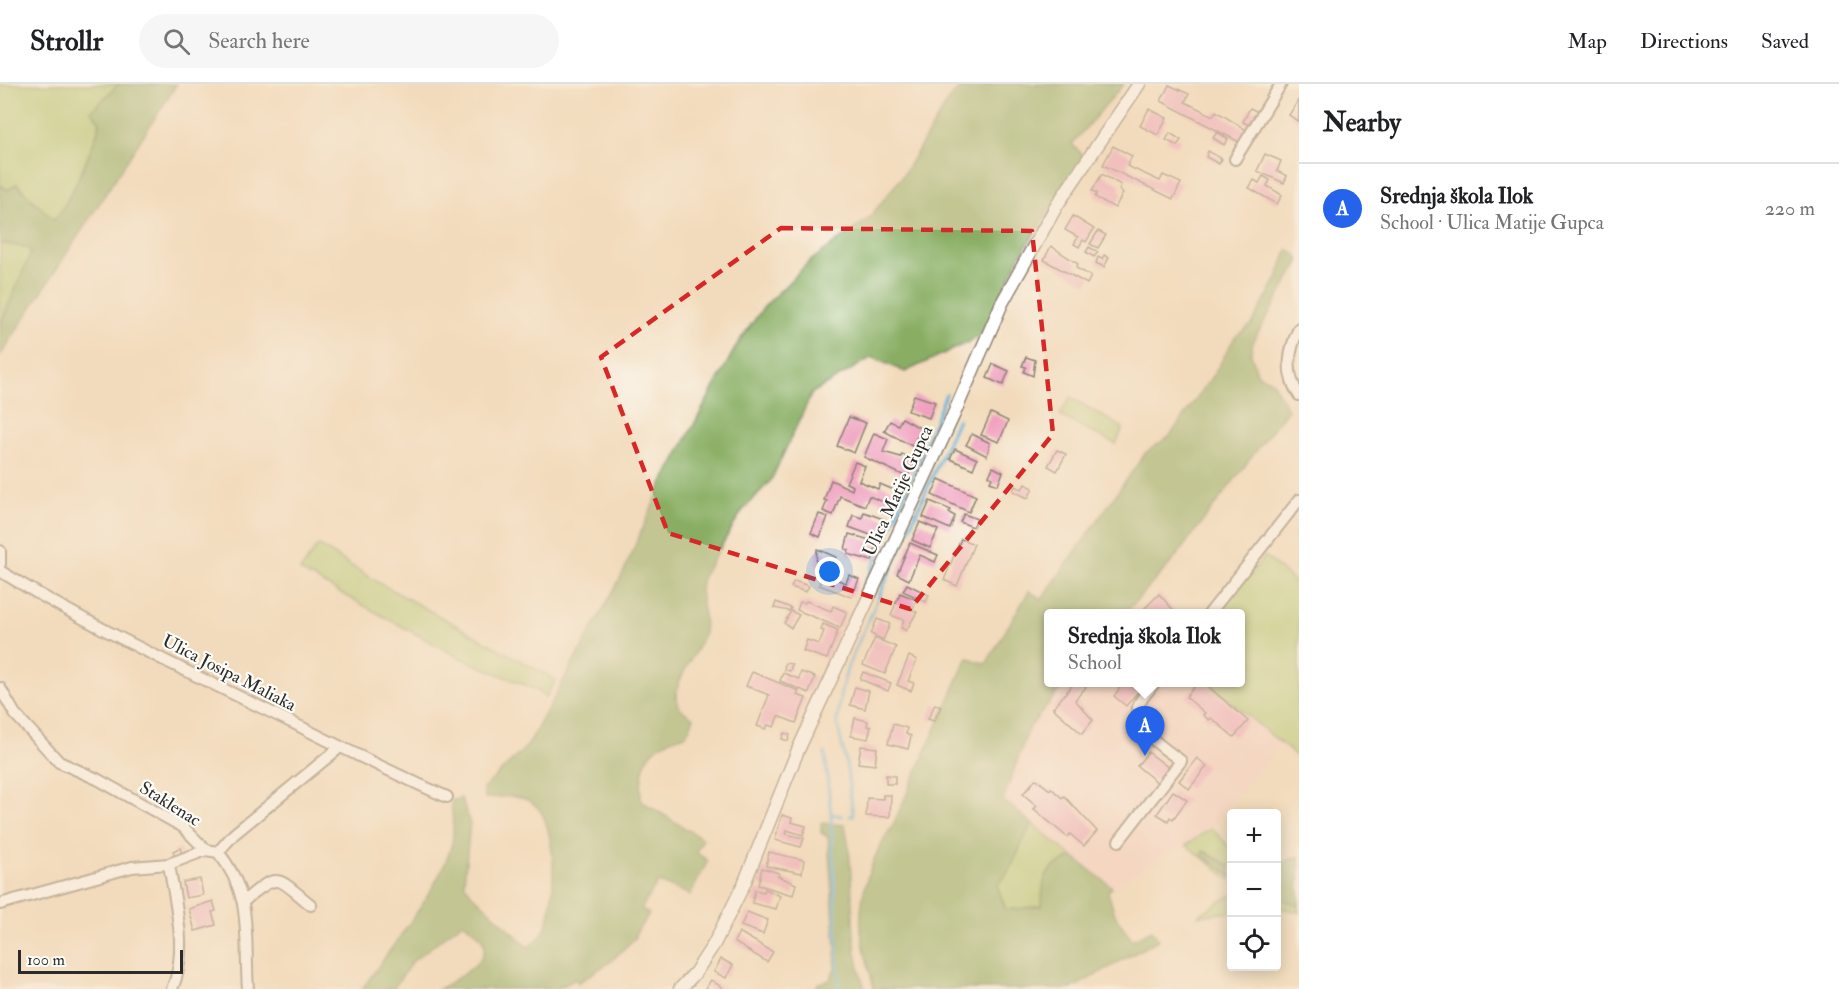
<!DOCTYPE html>
<meta charset="utf-8">
<style>
:root{--surface:#fff;--page:#f6f6f6;--text:#202124;--muted:#757577;--line:#e0e0e0;--accent:#2563eb}
body{margin:0;font-family:"IM FELL Double Pica",serif;background:var(--page);color:var(--text)}
.controls{position:absolute;right:18px;bottom:18px;display:grid;overflow:hidden;border-radius:6px;box-shadow:0 3px 15px #0003}
.controls button{width:54px;height:54px;display:grid;place-items:center;padding:0;border:0;border-bottom:2px solid var(--line);background:var(--surface);color:var(--text);font:30px sans-serif}
.scale{position:absolute;left:18px;bottom:15px;width:165px;box-sizing:border-box;padding-left:6px;border:3px solid #2b2b2b;border-top:0;font-size:16px;line-height:21px;white-space:nowrap;color:#2b2b2b;-webkit-text-stroke:4px #fdfcf7;paint-order:stroke}
.you{position:absolute;left:830px;top:488px;width:21px;height:21px;margin:-15px;border:4px solid #fff;border-radius:50%;background:#1a73e8;box-shadow:0 0 0 9px #1a73e833}
.badge{display:grid;place-items:center;width:39px;height:39px;border-radius:50%;background:var(--accent);color:#fff;font-size:20px;font-weight:700}
.pin{position:absolute;translate:-50% -50px;filter:drop-shadow(0 2px 3px #0008)}
.pin::after{content:'';position:absolute;top:32px;width:21px;height:18px;background:inherit;clip-path:polygon(0 0,100% 0,50% 100%)}
.popup{position:absolute;left:1044px;top:525px;width:201px;height:78px;box-sizing:border-box;display:grid;place-content:center;border-radius:6px;background:var(--surface);filter:drop-shadow(0 2px 4px #0005);font-size:20px;white-space:nowrap;color:var(--muted)}
.popup b{font-size:22px;color:var(--text)}
.popup::after{content:'';position:absolute;left:50%;top:100%;margin-left:-12px;border:12px solid transparent;border-top-color:var(--surface)}
.list{margin:0;padding:0;list-style:none}
h2{display:flex;justify-content:space-between;align-items:center;height:78px;margin:0;padding:0 24px;font-size:26px}
h2 small{font-size:20px;font-weight:400;color:var(--muted)}
.list li{display:grid;grid-template-columns:39px 1fr auto;gap:18px;align-items:center;box-sizing:border-box;height:90px;padding:0 24px;border-top:2px solid var(--line)}
.list b{display:block;font-size:22px;white-space:nowrap}
.list p{margin:0;font-size:20px;white-space:nowrap;color:var(--muted)}
.list em{font-size:20px;font-style:normal;color:var(--muted)}
.icon{flex:none;width:33px;height:33px;fill:none;stroke:currentColor;stroke-width:2;stroke-linecap:round;stroke-linejoin:round}
.map{position:relative;flex:none;width:1299px;height:905px;overflow:hidden}
header{display:flex;align-items:center;gap:36px;box-sizing:border-box;height:84px;padding:0 30px;background:var(--surface);border-bottom:2px solid var(--line)}
header strong{font-size:28px}
nav{display:flex;gap:33px;margin-inline-start:auto;font-size:21px}
.search{width:420px;height:54px;background:var(--page);display:flex;align-items:center;gap:15px;box-sizing:border-box;padding:0 21px;border-radius:33px;color:var(--muted);font-size:22px}
main{display:flex}
aside{flex:1;background:var(--surface)}
.map>svg:first-child{display:block}
.built{fill:#f7d1c8}
.green{fill:#acca71;stroke:#6c7a4e;stroke-width:1.5}
.forest{fill:#89ae63;stroke:#5a6c47;stroke-width:1.5}
.lines{fill:none;stroke-linecap:round;stroke-linejoin:round}
.stream{stroke:#5bafd7;stroke-width:3}
.building{fill:#f0a0bf}
.minor-casing{stroke:#8e8374;stroke-width:14}
.tertiary-casing{stroke:#8e8374;stroke-width:15}
.minor{stroke:#fff;stroke-width:10}
.tertiary{stroke:#fff;stroke-width:12}
.marked{fill:none;stroke:#d62828;stroke-width:4.5;stroke-dasharray:12 8;stroke-linejoin:round}
.labels{text-anchor:middle;dominant-baseline:central;stroke-width:4.5;stroke-linejoin:round;paint-order:stroke}
.street-label{font-size:18px;fill:#2b2b2b;stroke:#fdfcf7}
</style>
<header>
<strong>Strollr</strong>
<div class="search"><svg class="icon" aria-label="search" viewBox="0 0 24 24"><circle cx="10" cy="10" r="6"/><path d="M15 15l6 6"/></svg>Search here</div>
<nav><a>Map</a><a>Directions</a><a>Saved</a></nav>
</header>
<main>
<div class="map">
<svg width="1299" height="905" viewBox="0 0 1299 905">
<rect width="100%" height="100%" fill="#fdfcf7"/>
<filter id="ink" filterUnits="userSpaceOnUse"><feTurbulence type="fractalNoise" baseFrequency=".0167" numOctaves="2"/><feDisplacementMap in="SourceGraphic" scale="12" xChannelSelector="R" yChannelSelector="G"/><feConvolveMatrix kernelMatrix="1 2 1 2 8 2 1 2 1" color-interpolation-filters="sRGB"/></filter>
<filter id="wash" filterUnits="userSpaceOnUse"><feTurbulence type="fractalNoise" baseFrequency=".008" numOctaves="4" result="noise"/><feDisplacementMap in="SourceGraphic" scale="24" xChannelSelector="R" yChannelSelector="G"/><feGaussianBlur stdDeviation="1.35" result="paint"/><feColorMatrix in="noise" values="0 0 0 0 0 0 0 0 0 0 0 0 0 0 0 0 0 1.4 0 .05"/><feComposite in="paint" operator="in"/></filter>
<g filter="url(#wash)">
<rect width="100%" height="100%" fill="#f2dbbc"/>
<path class="built" d="M1065,599H1208L1282,660L1211,744L1112,803L1003,717L1029,644Z"/>
<g class="green">
<path d="M0,0H119L91,27L100,38C95,60 69,120 54,137L17,100L8,106L0,101Z"/>
<path d="M0,159L28,164L31,169L0,241Z"/>
<path d="M1070,313L1123,344L1116,360L1060,332Z"/>
<path d="M318,461L379,499L556,596L545,614L537,606L460,574L300,487Z"/>
<path d="M1265,472L1299,502V674L1208,599L1241,598V530L1218,529Z"/>
<path d="M1032,740L1073,773C1046,784 1042,793 1042,822L1037,825L1006,826L997,801C1015,784 1019,760 1032,740Z"/>
<path d="M1211,744L1231,764V783L1204,767L1202,770L1231,791V796L1186,761Z"/>
<path d="M1231,811V828L1197,832Z"/>
<path d="M1277,813L1299,822V828L1277,823Z"/>
</g>
<g class="forest">
<path d="M119,0H177L0,272V241L31,169L28,164L0,159V101L8,106L16,100L54,136C69,120 95,60 100,38L91,27Z"/>
<path d="M963,0H1124L1072,60L1086,74L1021,170L981,252L905,288L872,273L812,309L771,396L742,427L702,494C696,513 708,530 704,549C699,569 667,602 679,623C682,627 690,631 694,634L686,651C646,661 640,678 641,717L703,755L696,768L708,777L690,811L658,798L641,825L649,830L635,850L636,853L610,878L578,899L576,895L557,905H439C453,896 497,876 481,854C477,848 469,843 463,838L412,878L393,905H362C389,866 441,804 452,759C455,745 452,731 451,717L461,714L470,739L464,799L471,809L528,863C533,859 541,853 544,847C557,821 558,741 535,721C521,709 502,713 485,714L483,705L528,661L545,630L623,489L662,400L738,259L764,223L809,178L869,134L903,91L950,14Z"/>
<path d="M1288,165L1299,174V178L1253,257L1251,270L1258,291L1272,297L1288,325L1172,478L1125,529L1049,530V598L1065,599L1029,644L1003,716L1032,740C1019,760 1015,784 997,801L1006,826L1042,822C1043,792 1044,784 1073,773L1112,803L1108,808L1115,831L1132,856L1152,846L1158,856L1071,905H874C870,886 863,865 861,846C858,809 873,770 893,741L963,583L968,574L986,580L1029,507L1042,515L1146,368L1170,352L1217,285L1235,253L1252,240L1277,194Z"/>
<path d="M821,739L845,741C857,796 846,852 865,905H818L817,900L830,896L835,884L836,867L828,753L821,749Z"/>
<path d="M1203,767L1231,783V791L1205,774L1202,770Z"/>
<path d="M1299,772V822L1276,813L1277,780Z"/>
</g>
<g class="lines">
<g class="stream">
<path d="M820,607L819,603L895,434L946,310"/>
<path d="M825,669L831,730L839,905"/>
<path d="M831,730L842,732"/>
<path d="M850,732H853L847,684L837,638L841,607L848,582L958,335"/>
</g>
</g>
<g id="blocks">
<g class="building">
<path d="M1169,1L1189,10L1185,18L1213,32L1216,27L1248,47L1241,59L1161,17Z"/>
<path d="M1299,15V38L1289,31Z"/>
<path d="M1250,24L1260,29L1253,43L1243,38Z"/>
<path d="M1149,25L1167,34L1158,51L1140,42Z"/>
<path d="M1217,48L1228,55L1224,61L1213,54Z"/>
<path d="M1170,49L1181,56L1177,62L1166,56Z"/>
<path d="M1113,62L1132,72L1127,82L1160,97L1163,91L1181,99L1173,115L1103,81Z"/>
<path d="M1208,67L1222,75L1219,80L1206,73Z"/>
<path d="M1265,70L1281,77L1277,87L1287,92L1284,99L1257,87Z"/>
<path d="M1102,90L1121,101L1119,106L1123,109L1115,124L1095,113L1097,109L1092,107Z"/>
<path d="M1263,92L1270,96L1267,102L1282,111L1277,120L1249,104L1254,96L1259,99Z"/>
<path d="M1073,132L1094,145L1086,158L1083,156L1079,163L1074,160L1078,153L1065,146Z"/>
<path d="M1098,147L1106,151L1098,164L1090,160Z"/>
<path d="M1051,162L1078,180L1076,184L1091,192L1087,200L1044,176Z"/>
<path d="M1089,163L1098,168L1094,173L1086,168Z"/>
<path d="M1104,171L1109,174L1104,183L1096,179L1098,173L1102,175Z"/>
<path d="M1026,273L1035,276L1033,292L1024,288L1026,283L1022,282Z"/>
<path d="M993,280L1009,287L1003,301L987,294Z"/>
<path d="M914,311L935,318L929,334L908,327Z"/>
<path d="M991,329L1008,337L999,358L981,351Z"/>
<path d="M849,333L866,339L854,369L837,362Z"/>
<path d="M902,334L922,345L912,362L884,347L890,337L898,341Z"/>
<path d="M874,349L888,355L883,368L901,373L902,370L915,376L907,393L864,373Z"/>
<path d="M972,350L990,359L987,372L966,361Z"/>
<path d="M955,365L977,375L973,385L950,375Z"/>
<path d="M1057,366L1066,370L1057,387L1048,382Z"/>
<path d="M855,378L865,382L859,397L878,405L880,400L901,409L895,423L869,412L865,422L840,412L833,431L823,427L827,417L824,416L831,396L852,406L853,402L846,399Z"/>
<path d="M993,383L1003,388L998,401L990,398L992,394L989,392Z"/>
<path d="M939,395L976,412L969,428L932,411Z"/>
<path d="M1025,400L1033,404L1028,414L1013,407L1015,402L1022,405Z"/>
<path d="M930,417L951,426L949,429L955,432L950,445L923,433Z"/>
<path d="M864,428L886,436L879,454L849,443L853,431L862,434Z"/>
<path d="M819,430L828,433L820,453L811,449Z"/>
<path d="M964,430L977,435L973,443L960,438Z"/>
<path d="M920,438L938,446L930,464L912,456Z"/>
<path d="M849,450L870,456L869,460L876,462L872,477L848,470L849,466L845,465Z"/>
<path d="M961,455L974,460L957,502L944,496Z"/>
<path d="M910,459L938,471L935,478L920,471L909,496L897,490Z"/>
<path d="M817,465L836,473L830,485L816,481Z"/>
<path d="M823,490L846,499L849,491L859,495L852,513L819,501Z"/>
<path d="M794,497L809,502L806,508L791,503Z"/>
<path d="M907,500L929,511L926,518L903,507Z"/>
<path d="M900,509L917,516L912,526L917,528L906,547L901,544L904,536L891,531Z"/>
<path d="M1159,510L1177,530H1145L1142,527Z"/>
<path d="M806,517L831,527L833,522L847,528L840,544L797,526L800,518L805,519Z"/>
<path d="M776,518L791,524L789,527L774,524Z"/>
<path d="M791,527L799,531L791,544L784,539Z"/>
<path d="M877,535L890,540L883,556L871,550Z"/>
<path d="M823,540L838,546L827,575L803,567L807,556L819,560L824,547L821,546Z"/>
<path d="M875,554L896,563L885,590L863,581Z"/>
<path d="M909,572L917,576L908,597L914,599L911,607L897,601Z"/>
<path d="M785,579L792,580L790,587L784,586Z"/>
<path d="M752,588L799,607L797,611L806,614L796,639L778,632L774,643L768,641L766,645L757,642L769,611L746,602Z"/>
<path d="M801,588L815,593L809,609L780,597L783,589L799,595Z"/>
<path d="M863,588L891,599L888,607L860,595Z"/>
<path d="M1075,598H1081L1086,603L1075,616L1093,636L1082,650L1053,624Z"/>
<path d="M1124,598H1146L1126,622L1114,612Z"/>
<path d="M1198,598H1203L1248,637L1234,653L1211,634L1209,636L1203,631L1205,629L1186,613Z"/>
<path d="M855,603L869,607L865,625L850,621Z"/>
<path d="M935,620L941,623L934,637L928,635Z"/>
<path d="M855,634L868,637L867,642L871,643L868,655L851,652Z"/>
<path d="M893,640L907,644L906,650L911,652L908,665L888,660Z"/>
<path d="M784,649L790,651L788,657L782,655Z"/>
<path d="M861,662L877,664L875,681L858,679Z"/>
<path d="M1148,668L1169,684L1158,699L1137,682Z"/>
<path d="M1197,674L1207,682L1189,705L1179,697Z"/>
<path d="M886,691L895,692V700H886Z"/>
<path d="M1036,695L1050,706L1051,704L1062,714L1064,712L1097,747L1084,762L1070,750L1067,753L1034,725L1037,722L1023,710Z"/>
<path d="M1173,707L1187,716L1173,735L1170,733L1168,737L1157,730Z"/>
<path d="M883,711H891L890,733L866,732L867,714L883,715Z"/>
<path d="M782,731L792,734L791,738L806,742L803,751L787,746L786,750L804,754L801,763L775,756Z"/>
<path d="M180,764L182,770L175,773L173,767Z"/>
<path d="M769,768L804,776L802,789L766,782Z"/>
<path d="M762,784L779,789L778,792L796,800L793,811L758,801Z"/>
<path d="M200,795L203,811L186,814L183,798Z"/>
<path d="M765,805L780,812L776,825L752,819L755,806L764,808Z"/>
<path d="M213,817L216,827L212,828L216,841L195,847L189,825Z"/>
<path d="M747,828L768,836L763,850L741,842Z"/>
<path d="M739,848L773,868L767,878L734,858Z"/>
<path d="M721,875L733,881L726,894L714,888Z"/>
<path d="M711,896L724,905H705Z"/>
</g>
</g>
</g>
<g filter="url(#ink)">
<use href="#blocks" fill-opacity="0" stroke="#8e8374" stroke-width="1.5"/>
<g class="lines">
<defs>
<g id="minor">
<path d="M1235,75L1281,0"/>
<path d="M1299,244C1289,266 1284,289 1299,311"/>
<path d="M0,467V480"/>
<path d="M0,487C93,544 193,590 291,638C343,664 394,690 447,713"/>
<path d="M1209,530L1299,416"/>
<path d="M0,604L15,630L59,678L97,695L183,743L206,766L218,768C254,812 244,852 248,905"/>
<path d="M1119,757L1181,677C1165,665 1127,642 1140,618C1144,611 1150,605 1155,598"/>
<path d="M218,768L234,750L339,664"/>
<path d="M244,817C280,786 277,794 311,821"/>
<path d="M0,820L132,783L169,780"/>
<path d="M172,905C189,867 175,820 169,780L206,766"/>
</g>
<path id="tertiary" d="M680,905L695,889L714,860L744,800L798,666L953,332L1002,219L1057,121L1139,0"/>
</defs>
<use href="#minor" class="minor-casing"/>
<use href="#tertiary" class="tertiary-casing"/>
<use href="#minor" class="minor"/>
<use href="#tertiary" class="tertiary"/>
</g>
</g>
<path d="M0 0H1299V905H0ZM781,144L1032,147L1053,350L910,525L668,449L601,273Z" fill="#f2dbbc" fill-opacity=".55" fill-rule="evenodd"/>
<path class="marked" d="M781,144L1032,147L1053,350L910,525L668,449L601,273Z"/>
<g class="labels">
<g class="street-label">
<text transform="translate(898 407) rotate(-65)">Ulica Matije Gupca</text>
<text transform="translate(229 589) rotate(27)">Ulica Josipa Maliaka</text>
<text transform="translate(170 720) rotate(32)">Staklenac</text>
</g>
</g>
</svg>
<div class="controls">
<button>+</button>
<button>−</button>
<button><svg class="icon" aria-label="locate" viewBox="0 0 24 24"><circle cx="12" cy="12" r="6"/><path d="M12 2v4M12 18v4M2 12h4M18 12h4"/></svg></button>
</div>
<div class="scale">100 m</div>
<div class="you"></div>
<div class="pin badge" style="left:1145px;top:672px">A</div>
<div class="popup"><b>Srednja škola Ilok</b>School</div>
</div>
<aside>
<h2>Nearby<small></small></h2>
<ul class="list">
<li><span class="badge">A</span><div><b>Srednja škola Ilok</b><p>School · Ulica Matije Gupca</p></div><em>220 m</em></li>
</ul>
</aside>
</main>
